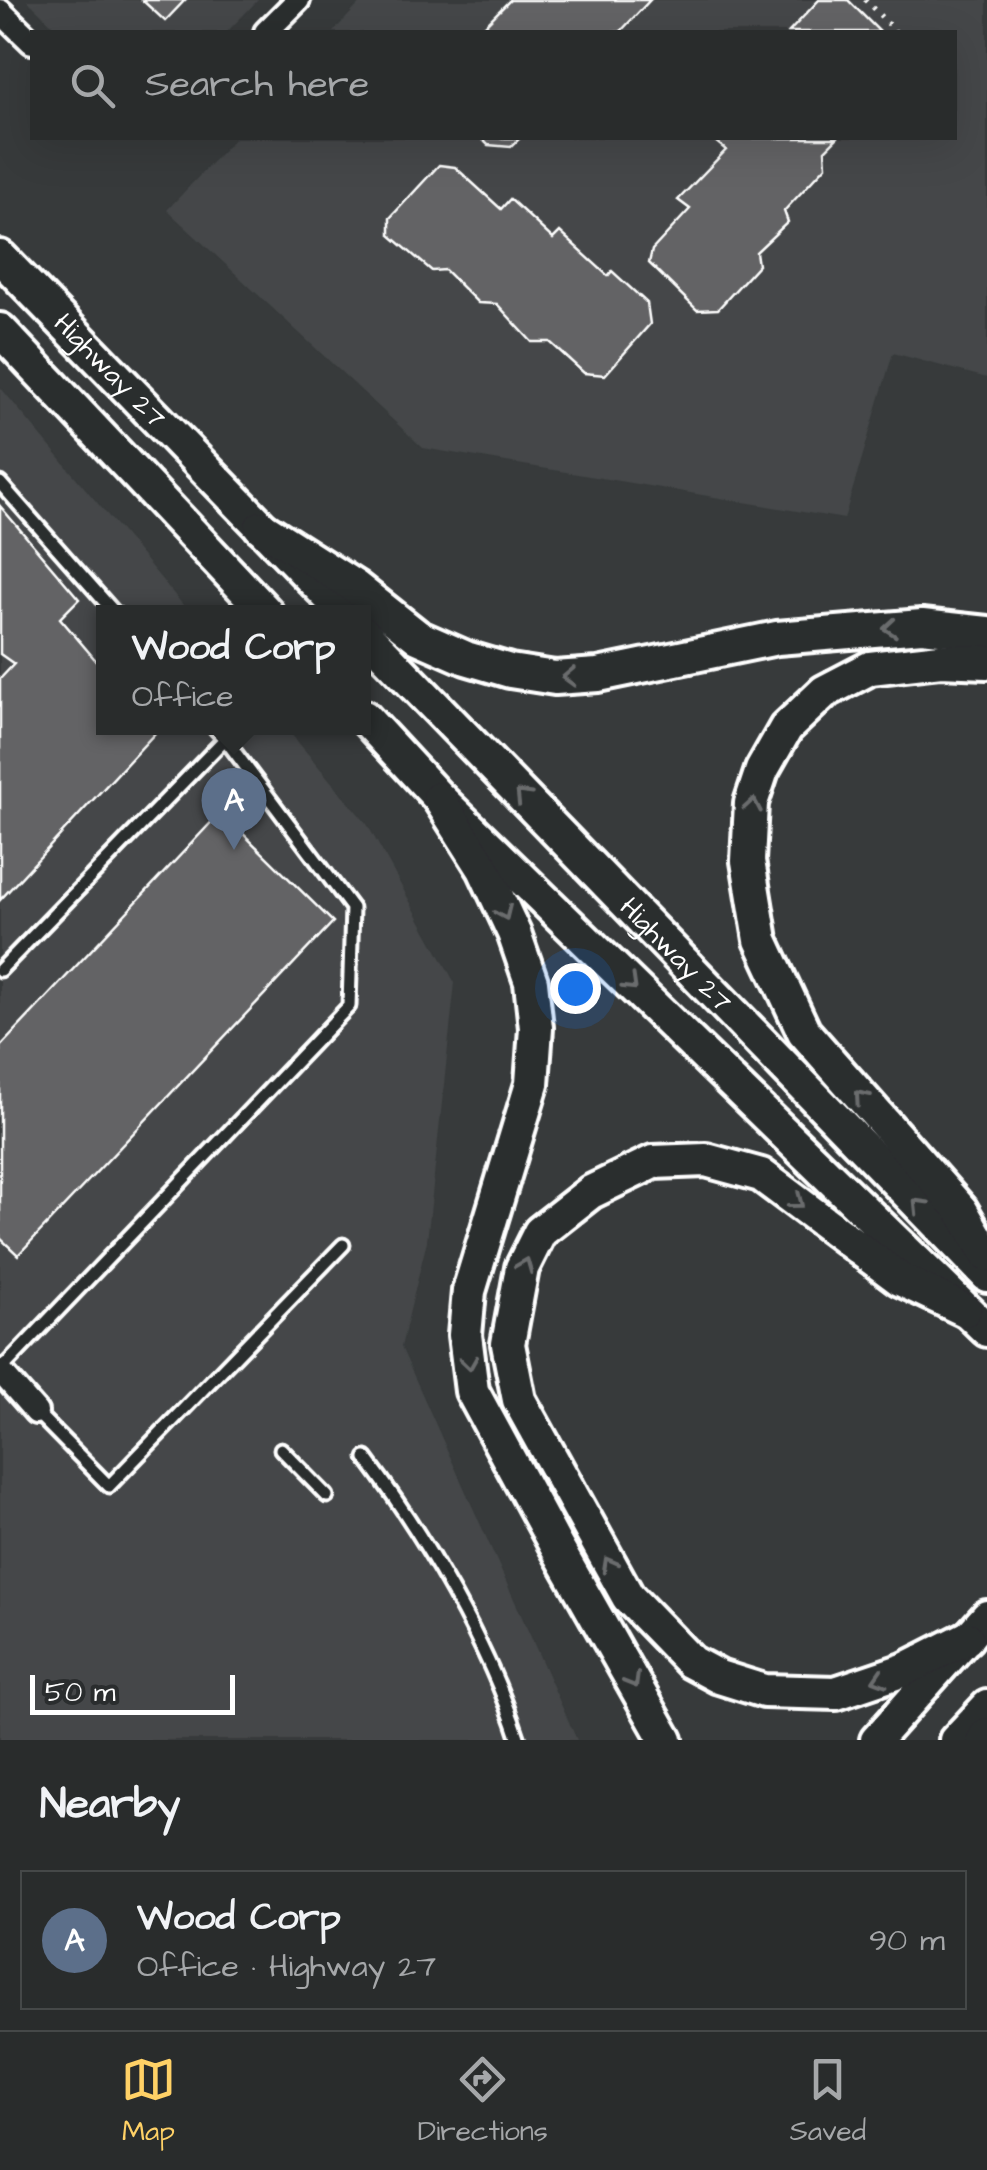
<!DOCTYPE html>
<meta charset="utf-8">
<style>
:root{--surface:#292c2c;--page:#313434;--text:#f1f3f6;--muted:#a5a7a9;--line:#454848;--accent:#ffd166}
body{margin:0;font-family:"Architects Daughter",sans-serif;background:var(--page);color:var(--text)}
.scale{position:absolute;left:30px;bottom:25px;width:205px;box-sizing:border-box;padding-left:10px;border:5px solid #fff;border-top:0;font-size:28px;line-height:35px;white-space:nowrap;color:#fff;-webkit-text-stroke:8px #2a2d2e;paint-order:stroke}
.you{position:absolute;left:575px;top:988px;width:35px;height:35px;margin:-25px;border:8px solid #fff;border-radius:50%;background:#1a73e8;box-shadow:0 0 0 15px #1a73e833}
.badge{display:grid;place-items:center;width:65px;height:65px;border-radius:50%;background:var(--accent);color:#fff;font-size:32px;font-weight:700}
.pin{position:absolute;translate:-50% -82px;filter:drop-shadow(0 2px 5px #0008)}
.pin::after{content:'';position:absolute;top:52px;width:35px;height:30px;background:inherit;clip-path:polygon(0 0,100% 0,50% 100%)}
.popup{position:absolute;left:96px;top:605px;width:275px;height:130px;box-sizing:border-box;display:grid;place-content:center;border-radius:0px;background:var(--surface);filter:drop-shadow(0 2px 8px #0005);font-size:32px;white-space:nowrap;color:var(--muted)}
.popup b{font-size:38px;color:var(--text)}
.popup::after{content:'';position:absolute;left:50%;top:100%;margin-left:-20px;border:20px solid transparent;border-top-color:var(--surface)}
.list{margin:0;padding:0;list-style:none}
h2{display:flex;justify-content:space-between;align-items:center;height:130px;margin:0;padding:0 40px;font-size:42px}
h2 small{font-size:32px;font-weight:400;color:var(--muted)}
.list li{display:grid;grid-template-columns:65px 1fr auto;gap:30px;align-items:center;box-sizing:border-box;height:140px;margin:0 20px 20px;padding:0 20px;border:2px solid var(--line);border-radius:0px}
.list b{display:block;font-size:38px;white-space:nowrap}
.list p{margin:0;font-size:32px;white-space:nowrap;color:var(--muted)}
.list em{font-size:32px;font-style:normal;color:var(--muted)}
.icon{flex:none;width:55px;height:55px;fill:none;stroke:currentColor;stroke-width:2;stroke-linecap:round;stroke-linejoin:round}
.map{position:relative;flex:none;width:987px;height:1740px;overflow:hidden}
.search{position:absolute;background:var(--surface);box-shadow:0 10px 40px #0002;left:30px;right:30px;top:30px;height:110px;display:flex;align-items:center;gap:25px;box-sizing:border-box;padding:0 35px;border-radius:0px;color:var(--muted);font-size:38px}
.sheet{height:290px;background:var(--surface)}
nav{display:flex;justify-content:space-around;align-items:center;box-sizing:border-box;height:140px;border-top:2px solid var(--line);background:var(--surface);font-size:28px;color:var(--muted)}
nav a{display:grid;justify-items:center;gap:5px}
nav .on{color:var(--accent)}
.map>svg:first-child{display:block}
.built{fill:#444748}
.building{fill:#636465;stroke:#fff;stroke-width:2.5}
.lines{fill:none;stroke-linecap:round;stroke-linejoin:round}
.lane-casing{stroke:#fff;stroke-width:19}
.street-casing{stroke:#fff;stroke-width:30}
.secondary-casing{stroke:#fff;stroke-width:38}
.primary-casing{stroke:#fff;stroke-width:40}
.path{stroke:#fff;stroke-width:5;stroke-dasharray:2.5 8;stroke-linecap:butt}
.lane{stroke:#2a2d2e;stroke-width:11}
.street{stroke:#2a2d2e;stroke-width:22}
.secondary{stroke:#2a2d2e;stroke-width:30}
.primary{stroke:#2a2d2e;stroke-width:32}
.oneway{stroke:#6a6c6d}
.labels{text-anchor:middle;dominant-baseline:central;stroke-width:8;stroke-linejoin:round;paint-order:stroke}
.street-label{font-size:28px;fill:#fff;stroke:#2a2d2e}
</style>
<div class="map">
<svg width="987" height="1740" viewBox="0 0 987 1740">
<rect width="100%" height="100%" fill="#373a3b"/>
<filter id="ink" filterUnits="userSpaceOnUse"><feTurbulence type="fractalNoise" baseFrequency=".01" numOctaves="2"/><feDisplacementMap in="SourceGraphic" scale="20" xChannelSelector="R" yChannelSelector="G"/><feConvolveMatrix kernelMatrix="1 2 1 2 8 2 1 2 1" color-interpolation-filters="sRGB"/></filter>
<g filter="url(#ink)">
<g class="built">
<path d="M27,0H258L227,32H60Z"/>
<path d="M363,0H987V378L893,353L844,519L423,448L167,210L235,138H954V32H333Z"/>
<path d="M0,387L189,612H104V728H286L367,824L455,983L427,1241L401,1347L577,1740H0Z"/>
</g>
<g class="building">
<path d="M142,0H185L165,21Z"/>
<path d="M510,0H650L620,32H478Z"/>
<path d="M819,0H848L880,32H789Z"/>
<path d="M481,138H520L511,147L488,145Z"/>
<path d="M717,138H837L825,150L826,166L784,211L788,222L756,252L758,265L718,309L697,310L649,263L652,250L690,209L678,200L726,150L714,140Z"/>
<path d="M439,165L455,167L501,209L510,199L553,239L560,232L608,276L612,271L647,303L650,324L605,375L584,373L550,342H532L497,304L478,303L445,270L432,271L390,235V218Z"/>
<path d="M0,506L79,599L60,618L104,670V728H152L156,732L0,900V679L14,664L0,654Z"/>
<path d="M221,812L333,922L18,1255L0,1238V1047Z"/>
</g>
<g class="lines">
<defs>
<g id="lane">
<path d="M0,483L114,612"/>
<path d="M0,970L225,739L215,728"/>
<path d="M0,1371L349,1006L352,908L225,739"/>
<path d="M36,1412L109,1486L343,1245"/>
<path d="M281,1449L327,1496"/>
<path d="M366,1458C426,1538 488,1644 519,1740"/>
</g>
<g id="street">
<path d="M0,11L32,42"/>
<path d="M266,32L298,0"/>
<path d="M0,1371L36,1412"/>
</g>
<g id="secondary">
<path d="M876,1740L987,1616"/>
<path d="M955,1740L987,1706"/>
</g>
<g id="primary">
<path id="s1" d="M0,257L344,612"/>
<path d="M0,330L266,612"/>
<path d="M261,527L355,587L418,637L466,658L510,671L555,678L598,675L777,638L922,626L987,633"/>
<path id="s2" d="M364,633L987,1275"/>
<path d="M987,662L941,660L870,668L824,692L786,728L762,770L751,803L748,861L761,940L804,1032L961,1210L987,1255"/>
<path d="M364,717L439,798L987,1330"/>
<path d="M439,798L484,869L514,933L531,982L536,1028L532,1084L469,1291L465,1335L472,1391L556,1546L666,1740"/>
<path d="M965,1310L900,1279L761,1175L706,1160L653,1162L591,1192L540,1232L522,1268L508,1344L519,1400L628,1597L691,1662L719,1677L764,1691L836,1693L904,1670L967,1638"/>
<path d="M983,1740L987,1734"/>
</g>
</defs>
<use href="#lane" class="lane-casing"/>
<use href="#street" class="street-casing"/>
<use href="#secondary" class="secondary-casing"/>
<use href="#primary" class="primary-casing"/>
<path class="path" d="M865,0L896,32"/>
<use href="#lane" class="lane"/>
<use href="#street" class="street"/>
<use href="#secondary" class="secondary"/>
<use href="#primary" class="primary"/>
</g>
<defs><path id="oneway-chevron" d="M-2-3.5L2.5 0L-2 3.5" fill="none" stroke-width="1.6" stroke-linecap="round" stroke-linejoin="round" transform="scale(2.5)"/></defs>
<g class="oneway">
<use href="#oneway-chevron" transform="translate(890 628) rotate(175)"/>
<use href="#oneway-chevron" transform="translate(569 677) rotate(178)"/>
<use href="#oneway-chevron" transform="translate(522 796) rotate(-134)"/>
<use href="#oneway-chevron" transform="translate(753 805) rotate(-80)"/>
<use href="#oneway-chevron" transform="translate(504 913) rotate(66)"/>
<use href="#oneway-chevron" transform="translate(631 984) rotate(44)"/>
<use href="#oneway-chevron" transform="translate(861 1097) rotate(-131)"/>
<use href="#oneway-chevron" transform="translate(797 1202) rotate(37)"/>
<use href="#oneway-chevron" transform="translate(919 1205) rotate(-134)"/>
<use href="#oneway-chevron" transform="translate(525 1265) rotate(-68)"/>
<use href="#oneway-chevron" transform="translate(469 1363) rotate(82)"/>
<use href="#oneway-chevron" transform="translate(609 1564) rotate(-119)"/>
<use href="#oneway-chevron" transform="translate(879 1679) rotate(162)"/>
<use href="#oneway-chevron" transform="translate(633 1681) rotate(60)"/>
</g>
</g>
<g class="labels">
<g class="street-label">
<text stroke="none"><textPath href="#s1" startOffset="158">Highway 27</textPath></text>
<text stroke="none"><textPath href="#s2" startOffset="448">Highway 27</textPath></text>
</g>
</g>
</svg>
<div class="scale">50 m</div>
<div class="you"></div>
<div class="pin badge" style="left:234px;top:850px;background:#5c6f8a">A</div>
<div class="popup"><b>Wood Corp</b>Office</div>
<div class="search"><svg class="icon" aria-label="search" viewBox="0 0 24 24"><circle cx="10" cy="10" r="6"/><path d="M15 15l6 6"/></svg>Search here</div>
</div>
<section class="sheet">
<h2>Nearby<small></small></h2>
<ul class="list">
<li><span class="badge" style="background:#5c6f8a">A</span><div><b>Wood Corp</b><p>Office · Highway 27</p></div><em>90 m</em></li>
</ul>
</section>
<nav>
<a class="on"><svg class="icon" aria-label="map" viewBox="0 0 24 24"><path d="M3 6l6-2 6 2 6-2v14l-6 2-6-2-6 2zM9 4v14M15 6v14"/></svg>Map</a>
<a><svg class="icon" aria-label="directions" viewBox="0 0 24 24"><path d="M12 3l9 9-9 9-9-9zM9 14v-3h6M13 9l2 2-2 2"/></svg>Directions</a>
<a><svg class="icon" aria-label="saved" viewBox="0 0 24 24"><path d="M7 4h10v16l-5-4-5 4z"/></svg>Saved</a>
</nav>
